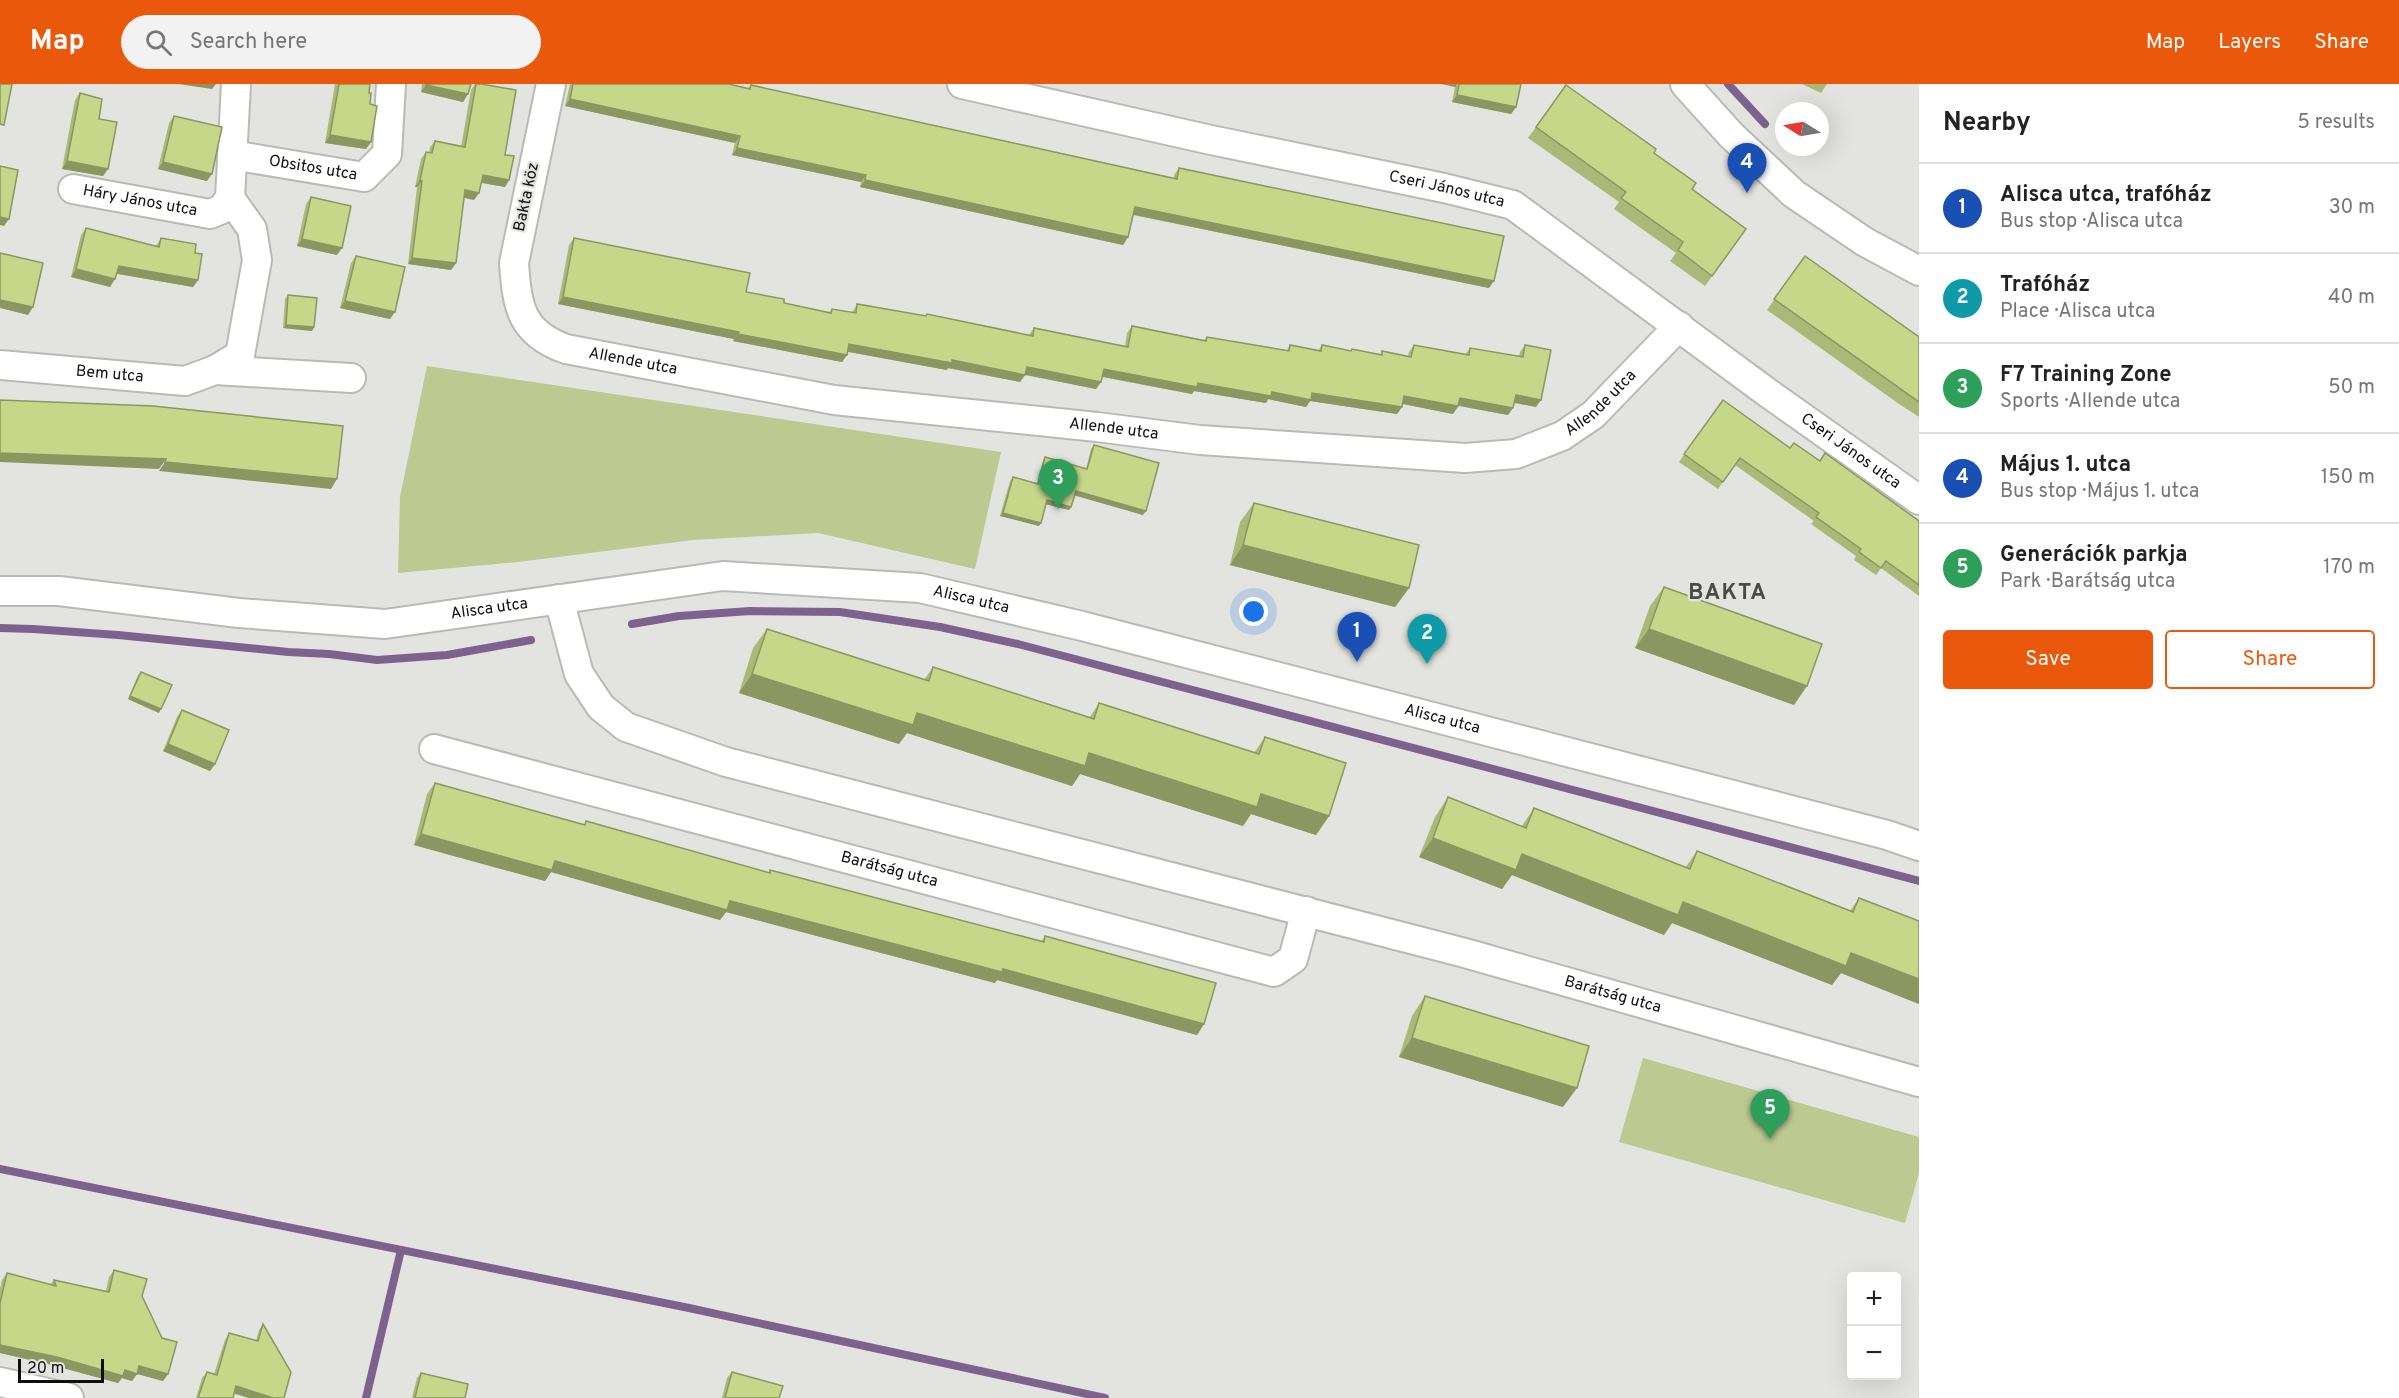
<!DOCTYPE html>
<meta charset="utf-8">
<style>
:root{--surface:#fff;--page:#f2f2f2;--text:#222;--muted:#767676;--line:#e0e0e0;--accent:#ea580c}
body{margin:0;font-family:Overpass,sans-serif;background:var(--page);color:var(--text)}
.controls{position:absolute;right:18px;bottom:18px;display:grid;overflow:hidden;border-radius:6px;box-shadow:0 6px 24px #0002}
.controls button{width:54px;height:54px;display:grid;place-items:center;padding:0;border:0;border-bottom:2px solid var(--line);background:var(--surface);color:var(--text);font:30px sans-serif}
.compass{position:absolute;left:1775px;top:18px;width:54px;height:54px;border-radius:50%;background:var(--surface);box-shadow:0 6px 24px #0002;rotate:281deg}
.scale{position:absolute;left:18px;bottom:15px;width:86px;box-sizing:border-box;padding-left:6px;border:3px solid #0e0f0d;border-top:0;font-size:16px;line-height:21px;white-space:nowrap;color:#0e0f0d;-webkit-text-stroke:4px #e3e4df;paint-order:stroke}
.you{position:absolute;left:1254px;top:528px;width:21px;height:21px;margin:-15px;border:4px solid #fff;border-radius:50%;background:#1a73e8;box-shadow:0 0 0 9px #1a73e833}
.badge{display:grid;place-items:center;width:39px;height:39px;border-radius:50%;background:var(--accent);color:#fff;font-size:20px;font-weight:700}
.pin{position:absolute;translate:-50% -50px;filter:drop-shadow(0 2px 3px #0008)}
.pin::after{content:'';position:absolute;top:32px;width:21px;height:18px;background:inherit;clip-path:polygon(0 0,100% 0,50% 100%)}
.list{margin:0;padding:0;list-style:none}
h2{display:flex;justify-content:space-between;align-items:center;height:78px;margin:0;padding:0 24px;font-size:26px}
h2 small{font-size:20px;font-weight:400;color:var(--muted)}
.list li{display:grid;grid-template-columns:39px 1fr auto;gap:18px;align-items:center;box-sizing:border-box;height:90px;padding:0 24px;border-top:2px solid var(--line)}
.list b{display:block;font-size:22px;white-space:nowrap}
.list p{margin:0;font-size:20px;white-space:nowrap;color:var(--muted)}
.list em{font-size:20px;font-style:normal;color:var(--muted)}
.actions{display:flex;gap:12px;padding:18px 24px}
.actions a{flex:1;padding:14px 0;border:2px solid var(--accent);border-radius:6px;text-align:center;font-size:21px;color:var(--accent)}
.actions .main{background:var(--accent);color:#fff}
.icon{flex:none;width:33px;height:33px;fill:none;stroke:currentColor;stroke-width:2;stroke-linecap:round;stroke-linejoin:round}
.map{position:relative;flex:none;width:1919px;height:1314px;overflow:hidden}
header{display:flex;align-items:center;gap:36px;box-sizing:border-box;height:84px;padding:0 30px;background:var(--accent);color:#fff}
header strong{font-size:28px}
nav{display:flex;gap:33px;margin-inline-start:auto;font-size:21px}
.search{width:420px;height:54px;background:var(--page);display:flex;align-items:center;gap:15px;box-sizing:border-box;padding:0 21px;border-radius:33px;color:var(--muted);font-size:22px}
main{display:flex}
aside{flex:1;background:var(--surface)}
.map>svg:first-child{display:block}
.green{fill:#bcc990}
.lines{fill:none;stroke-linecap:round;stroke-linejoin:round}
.stream{stroke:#7d628e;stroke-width:8}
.minor-casing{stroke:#b9bab5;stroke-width:32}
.minor{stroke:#fff;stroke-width:28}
.wall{fill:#aab977}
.shaded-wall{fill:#8b9661}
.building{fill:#c6d78a;stroke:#8b9661;stroke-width:1.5}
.labels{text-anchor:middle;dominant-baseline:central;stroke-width:4.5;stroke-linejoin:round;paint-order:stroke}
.street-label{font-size:16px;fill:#0e0f0d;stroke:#e3e4df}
.district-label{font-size:22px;font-weight:bold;letter-spacing:1.5px;fill:#4a4b47;stroke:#e3e4df}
</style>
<header>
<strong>Map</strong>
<div class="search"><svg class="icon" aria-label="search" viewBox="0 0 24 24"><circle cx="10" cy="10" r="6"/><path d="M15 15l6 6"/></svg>Search here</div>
<nav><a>Map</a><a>Layers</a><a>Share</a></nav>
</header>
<main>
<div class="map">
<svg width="1919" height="1314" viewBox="0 0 1919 1314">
<rect width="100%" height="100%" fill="#e3e4df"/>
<g class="green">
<path d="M427,282L1001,368L975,485L818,449L693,456L518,478L398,489L400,413Z"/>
<path d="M1643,974L1919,1053V1089L1905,1139L1619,1058Z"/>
</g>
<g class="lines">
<g class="stream">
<path d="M1728,0L1765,40"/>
<path d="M632,540L679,532L750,527L840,528L940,543L1018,560L1919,797"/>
<path d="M0,544L33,545L118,551L288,568L329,570L377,576L447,571L531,556"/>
<path d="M0,1085L689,1224L1105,1314"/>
<path d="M366,1314L401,1166"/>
</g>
<defs>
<g id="minor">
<path id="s1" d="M551,0L514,179C517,223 521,249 566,265L834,316L1097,343L1200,356L1465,374L1516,370L1562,352L1593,331L1679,242"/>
<path id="s2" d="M962,0L1211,56L1444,104L1513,121L1768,309L1919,416"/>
<path d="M1685,0L1731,51L1794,110L1865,158L1919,187"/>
<path id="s3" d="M232,71L364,93L387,70L391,0"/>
<path id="s4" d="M73,105L210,130L222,125L230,114L236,0"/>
<path id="s5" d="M0,281L185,297L215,286L240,271L257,176L252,145L230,114"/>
<path d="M215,286L351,294"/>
<path id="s6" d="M0,507H59L239,529L385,540L723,492L920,504L1082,542L1887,751L1919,762"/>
<path id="s7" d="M559,515L579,590L601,623L626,643L726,678L1465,869L1919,998"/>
<path id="s8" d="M434,665L1274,888L1293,875L1306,827"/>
<path d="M0,1298L69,1314"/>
</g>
</defs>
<use href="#minor" class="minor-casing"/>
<use href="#minor" class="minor"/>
</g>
<g class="wall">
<path d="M335,0H370L369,9L371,58L366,65L325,59Z"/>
<path d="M422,0H471L468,10L463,18L421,8Z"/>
<path d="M475,0H481L505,71L509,96L505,103L481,99L479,109L474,116L464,114L456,179L451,186L408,180L417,103H415L421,75L426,68L429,69L430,63L435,57L461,63L471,6Z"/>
<path d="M570,0H729L748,4L751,1L1174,94V91L1179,84L1489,204L1133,131L1128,153L1123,161L860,103L861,98L732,71L735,59L565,22Z"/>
<path d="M1442,0H1521L1516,23L1511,30L1452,18L1455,3Z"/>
<path d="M1802,0H1827L1821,9Z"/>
<path d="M1566,1L1654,69L1692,105L1746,145L1705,202L1670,177L1676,169L1614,125L1619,118L1528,54Z"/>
<path d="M80,9L99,35L108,85L103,92L62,85L75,16Z"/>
<path d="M174,32L207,97L158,85L169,39Z"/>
<path d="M311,113L337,171L297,162L306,120Z"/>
<path d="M86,144L156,162L161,154L195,169L198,196L193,203L117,190L110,203L71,193L81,151Z"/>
<path d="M574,154L784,219L829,229L832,225L852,229L857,220L925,232L927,230L1029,251L1034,244L1125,262L1127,249L1132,242L1204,256L1207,253L1287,266L1290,261L1318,267L1322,261L1350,267L1352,265L1380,271L1382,267L1408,272L1409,268L1414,261L1465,271L1470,264L1519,273L1520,268L1525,261L1536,323L1514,319L1508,331L1459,322L1453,330L1402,320V323L1397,330L1310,317L1306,323L1268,315L1266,319L1194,307L1192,310L1102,293L1101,298L1096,305L1025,291L1020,298L948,284L947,286L848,268L847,271L842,278L733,257L734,255L558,220L569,161Z"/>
<path d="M356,172L390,235L340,224L351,179Z"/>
<path d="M1805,172L1919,253V333L1899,320L1767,226Z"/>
<path d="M288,211L314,243L312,247L283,244L285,215Z"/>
<path d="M1723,316L1790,364L1820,377L1919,437V512L1881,484L1876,491L1854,476L1856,472L1811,440L1814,437L1735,381L1718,405L1679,378Z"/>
<path d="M1094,361L1143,431L1075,411L1071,423L1069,426L1046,420L1039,442L1000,432L1010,397L1013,393L1037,400L1043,377L1045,373L1086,385L1091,365Z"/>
<path d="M1254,419L1409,504L1395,523L1230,481L1240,438Z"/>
<path d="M1664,503L1794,621L1635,564L1650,522Z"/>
<path d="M767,545L924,596L933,583L1090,633L1099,619L1254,669L1265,653L1329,732L1316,751L1251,730L1243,742L1080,690L1072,702L907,649L899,660L739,609L753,564Z"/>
<path d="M141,588L159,629L128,615L138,591Z"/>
<path d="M182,626L215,680L210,687L163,667L177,633Z"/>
<path d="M435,699L584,741L586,737L769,789L770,786L1041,858L1045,852L1204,940L1197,951L997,896L995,899L726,828L720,836L551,788L545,797L414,761L427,710Z"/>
<path d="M1448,713L1522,742L1534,724L1685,784L1697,767L1850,827L1859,814L1919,837V920L1841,889L1832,901L1672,839L1664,851L1512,791L1502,805L1419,773L1435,733Z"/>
<path d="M1425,912L1563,1023L1399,973L1412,932Z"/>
<path d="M114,1186L142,1212L168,1290L163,1297L137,1290L132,1297L122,1294L118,1299L52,1281L0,1269V1205L2,1196L7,1189L50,1201L54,1196L106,1207L109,1193Z"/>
<path d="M263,1240L284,1314H249L234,1309L233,1314H196L202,1294L207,1288L214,1290L225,1256L229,1249L256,1257L259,1246Z"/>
<path d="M732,1288L779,1314H722L727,1294Z"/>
<path d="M421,1289L465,1314H412L417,1294Z"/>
</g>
<g class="shaded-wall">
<path d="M178,0H216L212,5Z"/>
<path d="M1442,0H1457L1455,3Z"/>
<path d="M426,1L468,10L463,18L421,8Z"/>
<path d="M1457,11L1516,23L1511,30L1452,18Z"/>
<path d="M570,15L740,52L735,59L565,22Z"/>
<path d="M330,51L371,58L366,65L325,59Z"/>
<path d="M737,64L866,91L861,98L732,71Z"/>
<path d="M67,77L108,85L103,92L62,85Z"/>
<path d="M163,78L212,90L207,97L158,85Z"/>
<path d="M483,91L509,96L505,103L478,98Z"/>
<path d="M420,96L422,97L417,103H415Z"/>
<path d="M865,96L1128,153L1123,161L860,103Z"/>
<path d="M465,106L479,109L474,116L461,113Z"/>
<path d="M1135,123L1494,197L1489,204L1130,130Z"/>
<path d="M0,133L9,135L4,142L0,141Z"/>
<path d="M302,155L342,164L337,171L297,162Z"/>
<path d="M412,174L456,179L451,186L408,180Z"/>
<path d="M119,182L198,196L193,203L114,189Z"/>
<path d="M76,185L115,195L110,203L71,193Z"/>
<path d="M563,213L739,248L734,255L558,220Z"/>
<path d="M0,216L33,223L28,231L0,224Z"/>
<path d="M345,217L395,228L390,235L340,224Z"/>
<path d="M286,241L314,243L312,247L283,244Z"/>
<path d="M738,250L847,271L842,278L733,257Z"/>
<path d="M849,260L952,276L1025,291L1020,298L948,284L947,286L844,267Z"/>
<path d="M1027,283L1101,298L1096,305L1022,290Z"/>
<path d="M1104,285L1198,299L1272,308L1312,309L1402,323L1397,330L1310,317L1306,323L1268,315L1266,319L1194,307L1192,310L1099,292Z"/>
<path d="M1516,311L1541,316L1536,323L1511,318Z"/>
<path d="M1404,312L1458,322L1453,330L1399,319Z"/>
<path d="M1460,314L1513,324L1508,331L1455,321Z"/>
<path d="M0,369L166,375L159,385L0,378Z"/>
<path d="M165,378L337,395L331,405L159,387Z"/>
<path d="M1076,407L1146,427L1143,431L1073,411Z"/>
<path d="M1047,416L1071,423L1069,426L1045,420Z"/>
<path d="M1003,429L1041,439L1039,442L1000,432Z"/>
<path d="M1243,461L1409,504L1395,523L1230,481Z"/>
<path d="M1649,545L1807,602L1794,621L1635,564Z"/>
<path d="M752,590L1261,710L1329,732L1316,751L1251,730L1243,742L1080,690L1072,702L907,649L899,660L739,609Z"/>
<path d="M130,612L161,625L159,629L128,615Z"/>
<path d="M168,660L215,680L210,687L163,667Z"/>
<path d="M421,750L555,777L730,817L1003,885L1204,940L1197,951L997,896L995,899L726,828L720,836L551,788L545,797L414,761Z"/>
<path d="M1433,754L1522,770L1851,869L1919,895V920L1841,889L1832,901L1672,839L1664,851L1512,791L1502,805L1419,773Z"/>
<path d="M1412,954L1577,1004L1563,1023L1399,973Z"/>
<path d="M0,1261L125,1286L137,1290L132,1297L122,1294L118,1299L52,1281L0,1269Z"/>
<path d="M139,1282L168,1290L163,1297L134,1289Z"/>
<path d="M236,1302L273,1314H249L232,1309Z"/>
</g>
<g class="building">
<path d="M0,0H12L4,41L0,40Z"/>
<path d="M339,0H370L369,9H371L370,20L377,22L371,58L330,51Z"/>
<path d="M426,0H471L468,10L426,1Z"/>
<path d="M476,0H481L516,6L505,71L514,72L509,96L483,91L479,109L465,106L456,179L412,174L422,97L420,96L426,68L432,69L435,57L465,63Z"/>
<path d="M573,0H729L750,5L751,1L1177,95L1179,84L1504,152L1494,197L1135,123L1128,153L865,96L866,91L737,64L740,52L570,15Z"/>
<path d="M1459,0H1521L1516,23L1457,11Z"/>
<path d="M1566,1L1656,65L1654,69L1696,99L1692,105L1746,145L1712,192L1678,166L1683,158L1621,114L1626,108L1536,43Z"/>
<path d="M80,9L102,15L99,35L117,38L108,85L67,77Z"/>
<path d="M174,32L222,43L212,90L163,78Z"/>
<path d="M0,82L18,86L9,135L0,133Z"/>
<path d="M311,113L351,122L342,164L302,155Z"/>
<path d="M86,144L159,163L161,154L196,160L195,169L202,170L198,196L119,182L115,195L76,185Z"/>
<path d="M574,154L750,189L746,208L784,215V219L831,229L832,225L856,229L857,220L926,232L927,230L1033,252L1034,244L1128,263L1132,242L1206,257L1207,253L1289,267L1290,261L1321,267L1322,261L1351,267L1352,265L1382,271V267L1411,273L1414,261L1469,271L1470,264L1523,273L1525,261L1551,266L1541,316L1516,311L1513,324L1460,314L1458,322L1404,312L1402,323L1312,309L1311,316L1272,308L1271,312L1198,299L1197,303L1104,285L1101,298L1027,283L1025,291L952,276V279L849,260L847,271L738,250L739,248L563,213Z"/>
<path d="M0,169L43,179L33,223L0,216Z"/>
<path d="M356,172L405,183L395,228L345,217Z"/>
<path d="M1805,172L1919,253V318L1774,215Z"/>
<path d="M288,211L317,214L314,243L286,241Z"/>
<path d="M0,316L153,322L343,342L337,395L165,378L166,375L0,369Z"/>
<path d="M1723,316L1790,364L1794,359L1820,377L1825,369L1919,437V501L1886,477L1881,484L1859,468L1861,465L1816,433L1819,429L1740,374L1723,398L1684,370Z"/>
<path d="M1094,361L1159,379L1146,427L1076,407L1071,423L1047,416L1041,439L1003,429L1013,393L1038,400L1045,373L1087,385Z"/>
<path d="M1254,419L1419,461L1409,504L1243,461Z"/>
<path d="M1664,503L1822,560L1807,602L1649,545Z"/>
<path d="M767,545L929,597L933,583L1094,635L1099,619L1259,670L1265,653L1346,679L1329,732L1261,710L1257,723L1089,669L1085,682L917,629L913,641L752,590Z"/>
<path d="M141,588L172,601L161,625L130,612Z"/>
<path d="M182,626L229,646L215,680L168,660Z"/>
<path d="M435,699L585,741L586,737L770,789V786L1044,858L1045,852L1216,899L1204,940L1003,885L1002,888L730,817L727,826L555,777L552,786L421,750Z"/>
<path d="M1448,713L1526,744L1534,724L1690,785L1697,767L1853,828L1859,814L1919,837V895L1851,869L1846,882L1683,818L1678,831L1522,770L1516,786L1433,754Z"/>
<path d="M1425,912L1589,962L1577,1004L1412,954Z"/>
<path d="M114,1186L147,1195L142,1212L162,1254L177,1258L168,1290L139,1282L137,1290L125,1286L123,1292L57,1273L0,1261V1219L7,1189L56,1202L54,1196L109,1208Z"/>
<path d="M263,1240L291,1288L284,1314H273L236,1302L233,1314H198L207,1288L217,1291L229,1249L258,1257Z"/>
<path d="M732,1288L783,1302L779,1314H725Z"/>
<path d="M421,1289L468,1300L465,1314H415Z"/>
</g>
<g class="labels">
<g class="street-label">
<text stroke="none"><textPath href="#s3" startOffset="82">Obsitos utca</textPath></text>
<text stroke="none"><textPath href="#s2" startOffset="496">Cseri János utca</textPath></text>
<text transform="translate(527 113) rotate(-78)">Bakta köz</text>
<text stroke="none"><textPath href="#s4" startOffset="68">Háry János utca</textPath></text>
<text stroke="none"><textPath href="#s1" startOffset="360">Allende utca</textPath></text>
<text stroke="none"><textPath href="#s5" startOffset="110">Bem utca</textPath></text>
<text stroke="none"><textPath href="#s1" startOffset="1350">Allende utca</textPath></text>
<text stroke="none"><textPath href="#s1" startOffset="846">Allende utca</textPath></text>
<text stroke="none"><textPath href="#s2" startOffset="982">Cseri János utca</textPath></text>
<text stroke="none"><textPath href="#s6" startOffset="978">Alisca utca</textPath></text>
<text stroke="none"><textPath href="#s6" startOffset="492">Alisca utca</textPath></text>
<text stroke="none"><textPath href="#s6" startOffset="1464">Alisca utca</textPath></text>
<text stroke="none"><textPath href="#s8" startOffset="471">Barátság utca</textPath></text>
<text stroke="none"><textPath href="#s7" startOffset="1172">Barátság utca</textPath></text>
</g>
<g class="district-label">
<text x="1728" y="509">BAKTA</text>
</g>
</g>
</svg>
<div class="controls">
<button>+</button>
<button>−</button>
</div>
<svg class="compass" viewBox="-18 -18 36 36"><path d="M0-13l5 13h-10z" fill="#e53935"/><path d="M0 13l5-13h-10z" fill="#767676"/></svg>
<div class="scale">20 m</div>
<div class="you"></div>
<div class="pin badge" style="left:1357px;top:578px;background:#1a4fb4">1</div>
<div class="pin badge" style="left:1427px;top:580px;background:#0f9aa8">2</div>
<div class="pin badge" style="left:1058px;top:425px;background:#2e9e5b">3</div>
<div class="pin badge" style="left:1747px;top:109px;background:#1a4fb4">4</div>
<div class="pin badge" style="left:1770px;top:1055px;background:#2e9e5b">5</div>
</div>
<aside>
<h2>Nearby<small>5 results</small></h2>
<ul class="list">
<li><span class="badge" style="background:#1a4fb4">1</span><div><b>Alisca utca, trafóház</b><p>Bus stop · Alisca utca</p></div><em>30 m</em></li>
<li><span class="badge" style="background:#0f9aa8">2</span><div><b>Trafóház</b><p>Place · Alisca utca</p></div><em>40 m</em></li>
<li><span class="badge" style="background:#2e9e5b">3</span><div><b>F7 Training Zone</b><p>Sports · Allende utca</p></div><em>50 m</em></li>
<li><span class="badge" style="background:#1a4fb4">4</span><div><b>Május 1. utca</b><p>Bus stop · Május 1. utca</p></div><em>150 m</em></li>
<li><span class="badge" style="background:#2e9e5b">5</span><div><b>Generációk parkja</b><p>Park · Barátság utca</p></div><em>170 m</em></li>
</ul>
<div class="actions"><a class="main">Save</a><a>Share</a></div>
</aside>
</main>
